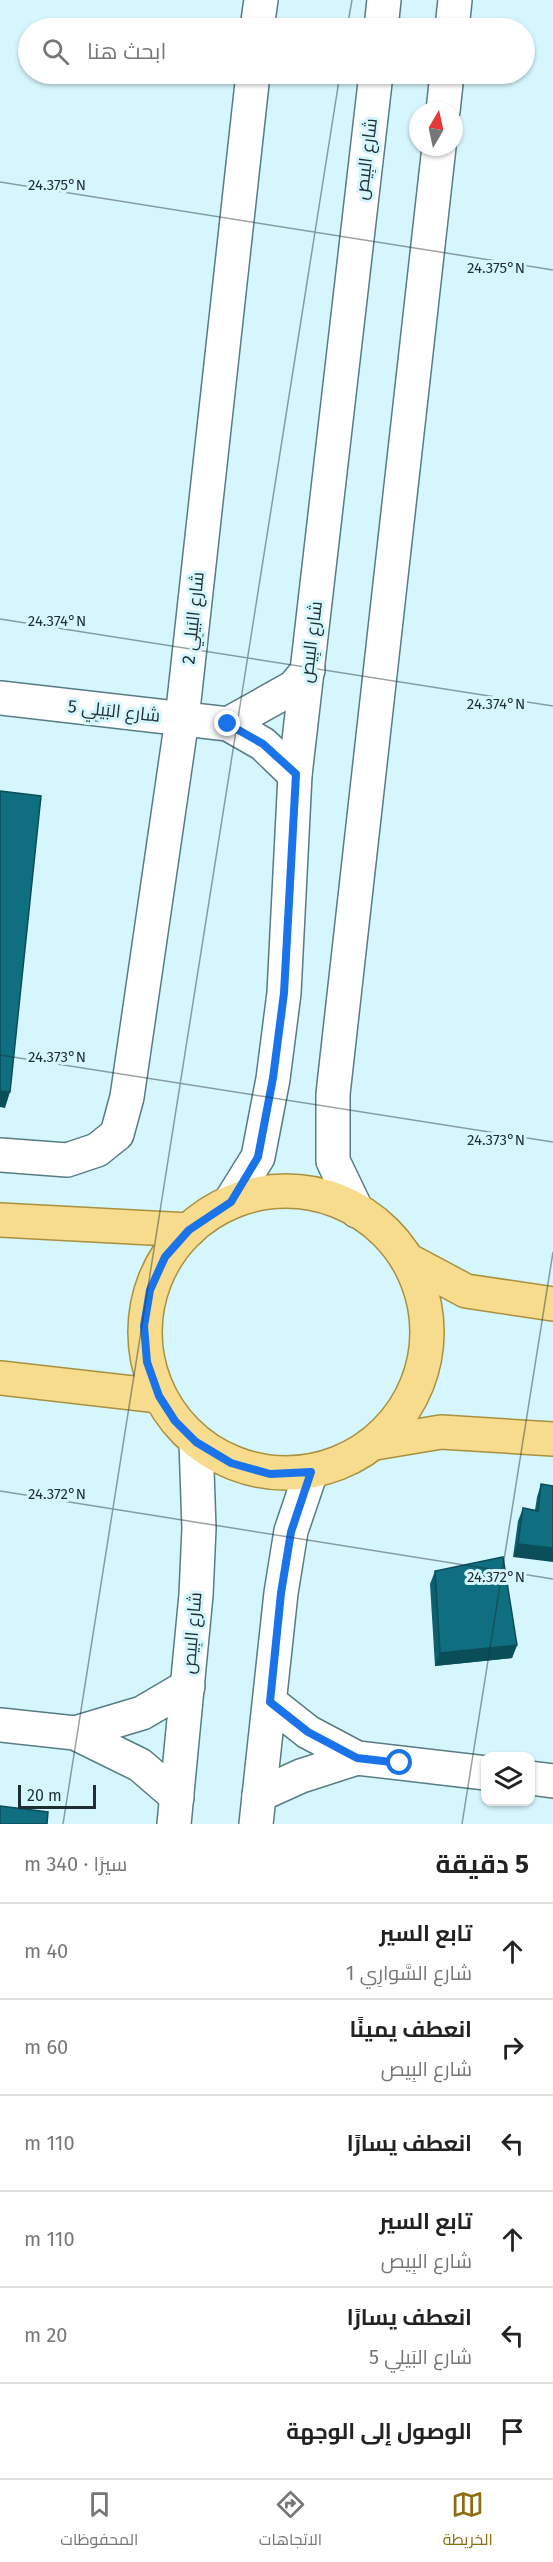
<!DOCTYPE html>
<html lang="ar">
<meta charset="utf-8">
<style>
:root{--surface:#fff;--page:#f2f2f2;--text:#222;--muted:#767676;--line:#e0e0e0;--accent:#8c6e10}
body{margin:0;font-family:"Fira Sans",Cairo,sans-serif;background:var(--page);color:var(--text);direction:rtl}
.controls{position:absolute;right:18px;bottom:18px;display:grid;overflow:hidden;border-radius:12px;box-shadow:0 2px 4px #0004}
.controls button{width:54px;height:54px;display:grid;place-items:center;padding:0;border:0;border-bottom:2px solid var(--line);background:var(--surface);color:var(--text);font:30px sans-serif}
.compass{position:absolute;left:409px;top:102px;width:54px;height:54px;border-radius:50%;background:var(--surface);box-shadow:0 2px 4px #0004;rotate:9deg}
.scale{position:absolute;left:18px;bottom:15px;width:78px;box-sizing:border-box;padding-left:6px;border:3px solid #1e2e32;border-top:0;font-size:16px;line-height:21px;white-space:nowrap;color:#1e2e32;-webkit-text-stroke:4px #d6f6fe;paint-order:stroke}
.stop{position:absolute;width:18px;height:18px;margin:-14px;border:4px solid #1a73e8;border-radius:50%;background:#fff}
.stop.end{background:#1a73e8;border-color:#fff;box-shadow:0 2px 6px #0008}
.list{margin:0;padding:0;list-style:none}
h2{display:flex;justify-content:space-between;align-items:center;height:78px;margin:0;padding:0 24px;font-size:26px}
h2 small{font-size:20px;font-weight:400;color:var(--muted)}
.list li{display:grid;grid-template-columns:39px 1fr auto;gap:18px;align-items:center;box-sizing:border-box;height:96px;padding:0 24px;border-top:2px solid var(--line)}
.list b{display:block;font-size:22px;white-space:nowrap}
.list p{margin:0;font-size:20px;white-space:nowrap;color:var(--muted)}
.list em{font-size:20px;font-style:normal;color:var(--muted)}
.icon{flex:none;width:33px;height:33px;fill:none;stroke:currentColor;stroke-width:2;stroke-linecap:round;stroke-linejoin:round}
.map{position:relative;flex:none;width:553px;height:1824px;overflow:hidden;direction:ltr}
.search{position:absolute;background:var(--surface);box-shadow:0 2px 4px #0004;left:18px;right:18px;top:18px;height:66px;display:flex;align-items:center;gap:15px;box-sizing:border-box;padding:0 21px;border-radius:33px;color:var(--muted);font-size:22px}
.sheet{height:654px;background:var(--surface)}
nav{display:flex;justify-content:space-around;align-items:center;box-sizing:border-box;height:84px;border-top:2px solid var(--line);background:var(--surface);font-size:16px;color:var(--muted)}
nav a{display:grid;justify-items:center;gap:3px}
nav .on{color:var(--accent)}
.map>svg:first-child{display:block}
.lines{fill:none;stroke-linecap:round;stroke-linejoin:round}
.minor-casing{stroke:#577c85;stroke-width:36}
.major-casing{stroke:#a8903d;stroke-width:36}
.minor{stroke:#fff;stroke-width:33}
.major{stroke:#f7dc8e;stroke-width:33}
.wall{fill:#0d5f6e}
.shaded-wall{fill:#0a4e5a}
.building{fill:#0f6f80;stroke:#0a4e5a;stroke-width:1.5}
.route{stroke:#1a73e8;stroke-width:8}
.ticks{fill:none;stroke:#1e2e32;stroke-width:1.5;stroke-opacity:0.45}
.labels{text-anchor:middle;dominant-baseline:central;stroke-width:6;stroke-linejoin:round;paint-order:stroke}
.street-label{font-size:18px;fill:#1e2e32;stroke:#d6f6fe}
.ticks-label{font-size:15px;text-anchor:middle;fill:#1e2e32;stroke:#d6f6fe;stroke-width:6;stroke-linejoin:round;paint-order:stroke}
</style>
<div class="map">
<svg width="553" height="1824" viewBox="0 0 553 1824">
<rect width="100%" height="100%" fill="#d6f6fe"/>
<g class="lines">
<defs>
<g id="minor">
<path d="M257,28L261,0"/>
<path d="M381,28L384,0"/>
<path d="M452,28L455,0"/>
<path d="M443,111L447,74"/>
<path d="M0,698L228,724L263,744L295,775"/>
<path d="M228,724L294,687L308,670"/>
<path d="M0,1155L67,1160L97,1150L117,1134L127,1097L182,719L253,74"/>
<path d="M230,1202L258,1157L273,1079L284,993L295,775L376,74"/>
<path d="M357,1211L333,1161V1094L439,147"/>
<path d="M270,1702L308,1732L357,1758L486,1773"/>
<path d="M0,1725L75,1733L140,1765L177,1797"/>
<path d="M75,1733L142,1713L188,1686"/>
<path d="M530,1778L553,1781"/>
<path d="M259,1795L301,1776L357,1758"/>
<path d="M174,1824L196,1595L199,1528L196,1442"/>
<path d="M256,1824L281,1593L291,1531L311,1472"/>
</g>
<g id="major">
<circle cx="286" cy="1332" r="141"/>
<path d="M0,1220L189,1230"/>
<path d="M408,1260L466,1291L553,1304"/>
<path d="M0,1378L159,1396"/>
<path d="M375,1443L441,1432L553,1439"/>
</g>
</defs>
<use href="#minor" class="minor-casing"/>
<use href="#major" class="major-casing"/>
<use href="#minor" class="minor"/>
<use href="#major" class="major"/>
</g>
<g class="wall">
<path d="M541,1484L553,1486L513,1557L518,1521L523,1508L535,1510L537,1497Z"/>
<path d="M435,1571L517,1645L512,1658L435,1666L430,1584Z"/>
</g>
<g class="shaded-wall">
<path d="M0,1091L10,1092L5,1108L0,1107Z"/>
<path d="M518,1544L553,1548V1562L513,1557Z"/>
<path d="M517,1645L512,1658L435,1666L440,1653Z"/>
</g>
<g class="building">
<path d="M0,791L41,796L10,1092L0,1091Z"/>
<path d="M541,1484L553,1486V1548L518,1544L523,1508L538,1511Z"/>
<path d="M503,1557L517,1645L440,1653L435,1571Z"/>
<path d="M0,1806L48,1812L47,1824H0Z"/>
</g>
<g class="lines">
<path class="route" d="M228,724L263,744L296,774L284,993L273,1078L258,1157L231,1202L189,1230L165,1257L150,1290L144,1326L147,1362L159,1396L175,1421L196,1442L231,1463L270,1474L311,1472L291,1532L281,1593L270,1702L308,1732L357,1758L400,1763"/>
</g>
<path class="ticks" d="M347,28L352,0M0,182L553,270M0,619L553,706M0,1055L553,1142M0,1491L553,1579M63,1824L340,74M462,1824L553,1252"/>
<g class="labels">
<g class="street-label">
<text transform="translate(366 159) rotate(-83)">شارع البِيص</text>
<text transform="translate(193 618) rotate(-84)">شارع البَيلِي 2</text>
<text transform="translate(311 642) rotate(-83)">شارع البِيص</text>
<text transform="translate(114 711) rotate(6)">شارع البَيلِي 5</text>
<text transform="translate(192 1633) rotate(-85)">شارع البِيص</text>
</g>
</g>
<g class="ticks-label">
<text x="57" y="190">24.375°N</text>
<text x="496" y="273">24.375°N</text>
<text x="57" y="626">24.374°N</text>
<text x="496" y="709">24.374°N</text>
<text x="57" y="1062">24.373°N</text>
<text x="496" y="1145">24.373°N</text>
<text x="57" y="1499">24.372°N</text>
<text x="496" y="1582">24.372°N</text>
</g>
</svg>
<div class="controls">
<button><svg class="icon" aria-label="layers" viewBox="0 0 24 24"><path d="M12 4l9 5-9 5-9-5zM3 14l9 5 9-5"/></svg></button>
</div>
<svg class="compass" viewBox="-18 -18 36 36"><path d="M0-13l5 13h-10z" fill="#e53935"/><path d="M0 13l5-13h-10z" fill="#767676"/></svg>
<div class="scale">20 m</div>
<div class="stop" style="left:400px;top:1763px"></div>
<div class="stop end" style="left:228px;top:724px"></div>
<div class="search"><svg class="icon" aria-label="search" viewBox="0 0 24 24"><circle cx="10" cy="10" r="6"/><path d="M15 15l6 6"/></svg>ابحث هنا</div>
</div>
<section class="sheet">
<h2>5 دقيقة<small>سيرًا · 340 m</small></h2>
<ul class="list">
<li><svg class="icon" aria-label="ahead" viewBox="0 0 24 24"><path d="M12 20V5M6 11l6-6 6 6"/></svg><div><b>تابع السير</b><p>شارع السَّوارِي 1</p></div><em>40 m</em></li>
<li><svg class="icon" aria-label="right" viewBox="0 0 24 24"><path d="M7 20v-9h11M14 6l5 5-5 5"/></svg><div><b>انعطف يمينًا</b><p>شارع البِيص</p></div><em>60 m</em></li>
<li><svg class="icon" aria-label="left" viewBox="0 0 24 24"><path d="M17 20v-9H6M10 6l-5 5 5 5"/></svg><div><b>انعطف يسارًا</b></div><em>110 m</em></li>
<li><svg class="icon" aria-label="ahead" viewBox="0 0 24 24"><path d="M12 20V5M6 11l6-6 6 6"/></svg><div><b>تابع السير</b><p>شارع البِيص</p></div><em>110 m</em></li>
<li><svg class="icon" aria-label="left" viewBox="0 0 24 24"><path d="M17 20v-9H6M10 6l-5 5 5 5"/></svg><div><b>انعطف يسارًا</b><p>شارع البَيلِي 5</p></div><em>20 m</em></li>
<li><svg class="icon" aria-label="arrive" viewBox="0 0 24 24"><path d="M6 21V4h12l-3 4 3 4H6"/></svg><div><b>الوصول إلى الوجهة</b></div></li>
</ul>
</section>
<nav>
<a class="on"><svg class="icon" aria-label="map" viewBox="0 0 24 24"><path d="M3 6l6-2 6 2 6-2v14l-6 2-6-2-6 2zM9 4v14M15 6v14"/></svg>الخريطة</a>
<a><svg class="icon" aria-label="directions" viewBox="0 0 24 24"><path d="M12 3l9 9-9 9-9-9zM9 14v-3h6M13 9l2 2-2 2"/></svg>الاتجاهات</a>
<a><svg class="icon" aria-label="saved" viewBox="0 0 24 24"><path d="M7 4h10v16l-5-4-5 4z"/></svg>المحفوظات</a>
</nav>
